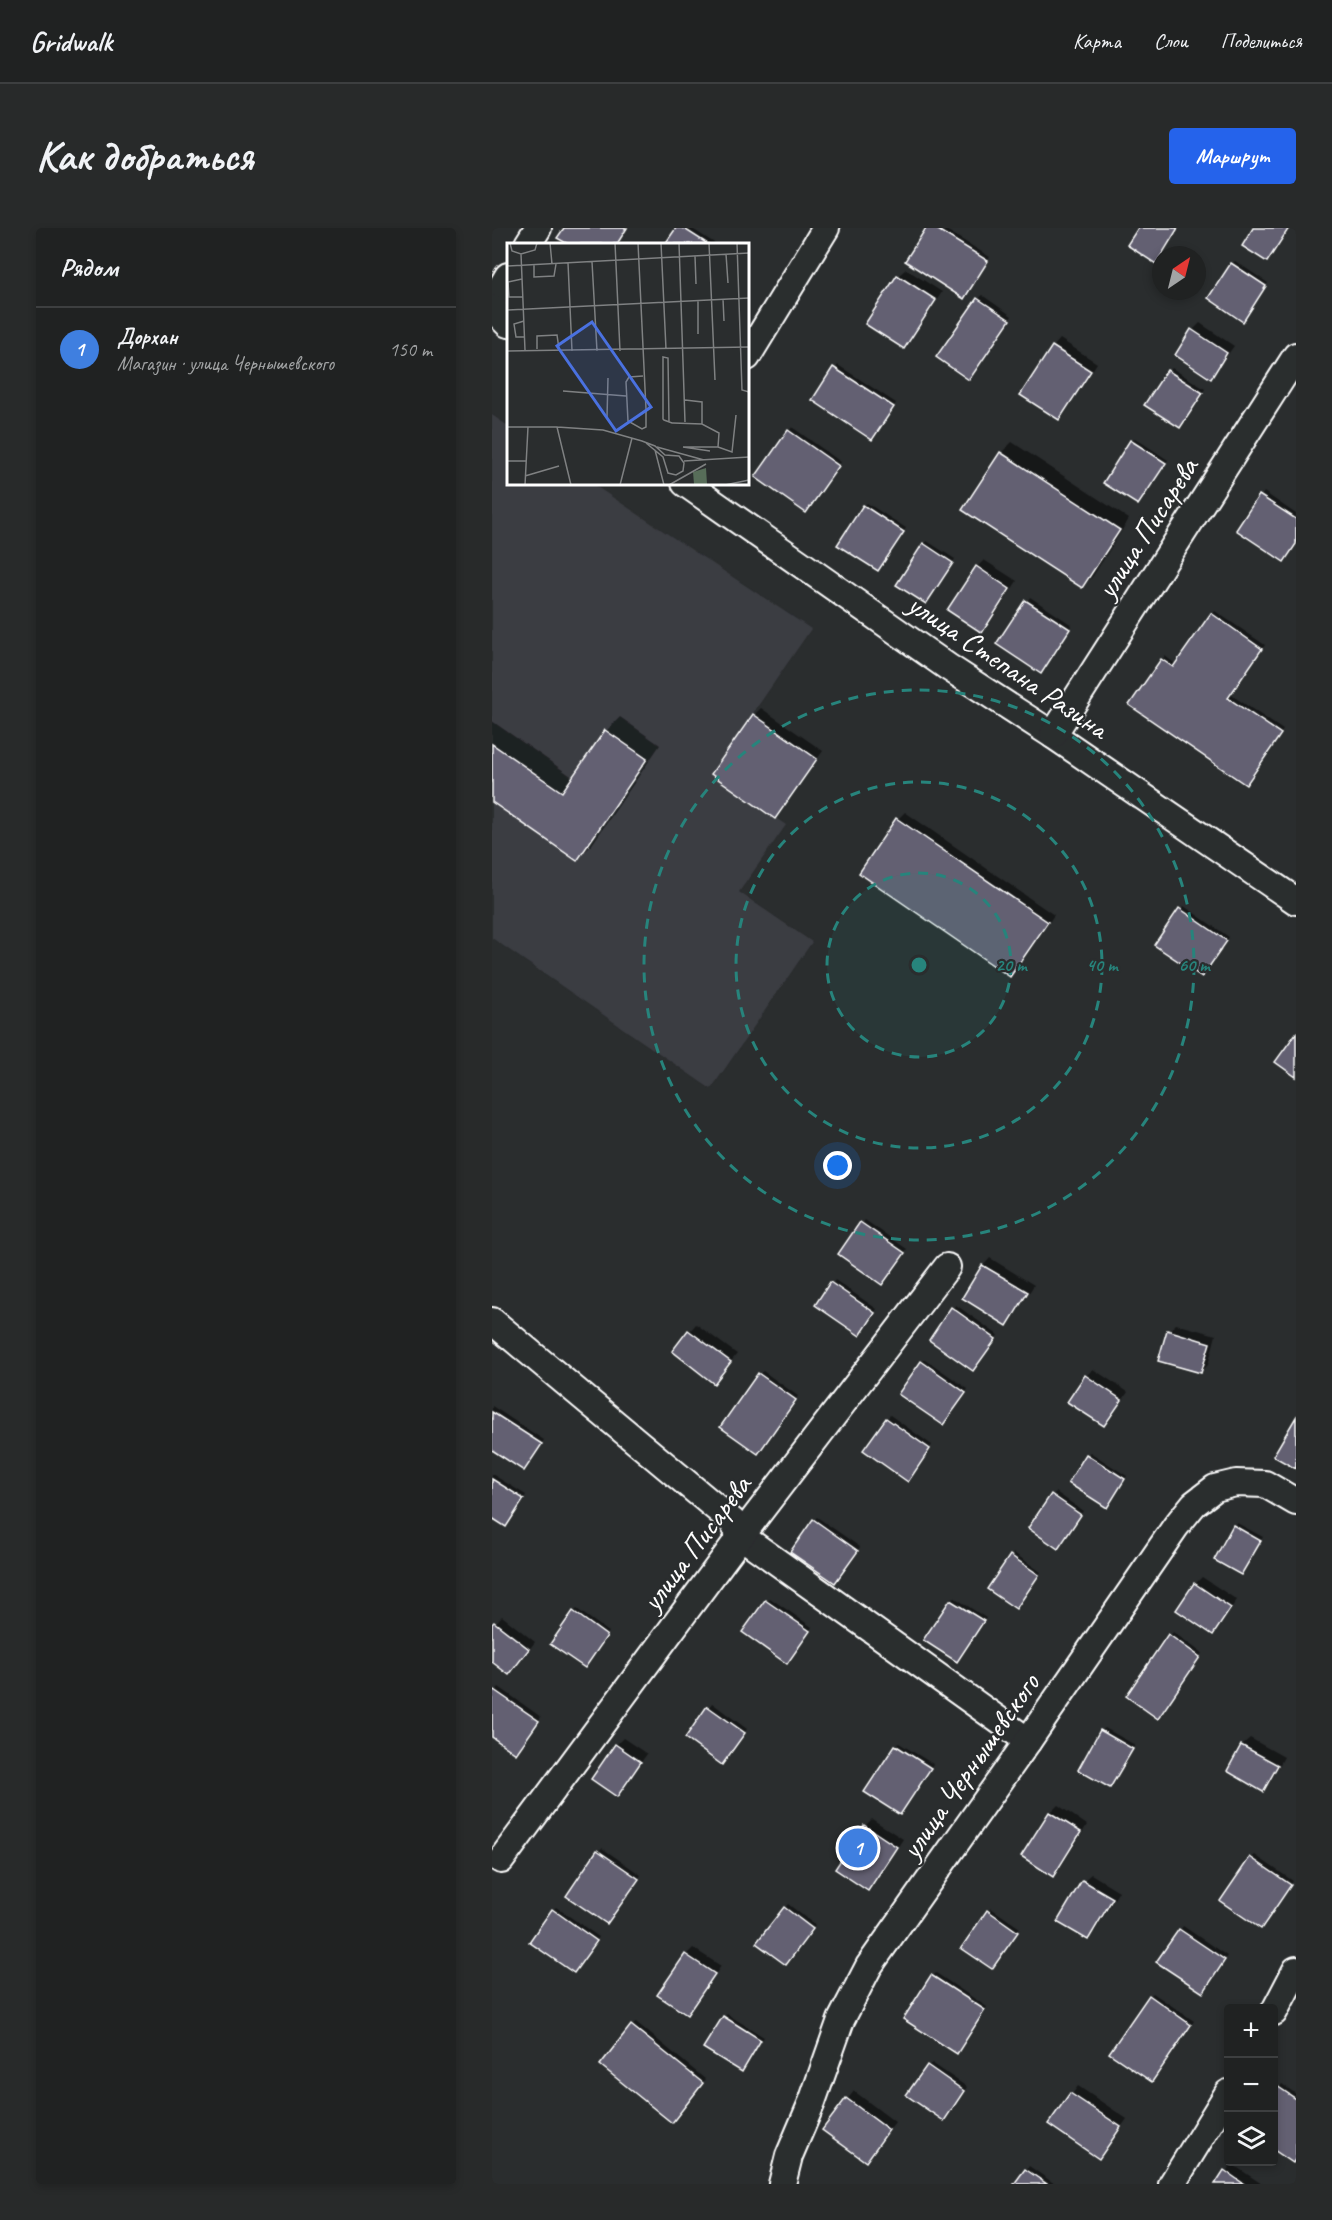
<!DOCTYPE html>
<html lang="ru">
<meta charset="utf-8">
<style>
:root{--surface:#202222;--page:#282a2a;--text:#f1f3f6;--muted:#a2a4a5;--line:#3d3f40;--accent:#2563eb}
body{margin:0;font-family:Caveat,sans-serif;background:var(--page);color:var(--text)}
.controls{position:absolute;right:18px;bottom:18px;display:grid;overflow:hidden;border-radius:6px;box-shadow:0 3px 9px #0003}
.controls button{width:54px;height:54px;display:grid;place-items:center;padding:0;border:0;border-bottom:2px solid var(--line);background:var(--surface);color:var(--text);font:30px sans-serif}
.compass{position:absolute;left:660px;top:18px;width:54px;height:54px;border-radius:50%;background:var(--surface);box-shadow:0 3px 9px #0003;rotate:35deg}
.you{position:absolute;left:346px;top:938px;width:21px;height:21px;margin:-15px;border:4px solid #fff;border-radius:50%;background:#1a73e8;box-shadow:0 0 0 9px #1a73e833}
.badge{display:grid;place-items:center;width:39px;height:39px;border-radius:50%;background:var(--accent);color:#fff;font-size:20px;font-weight:700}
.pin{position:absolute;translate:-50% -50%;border:3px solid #fff;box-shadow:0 2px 6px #0006}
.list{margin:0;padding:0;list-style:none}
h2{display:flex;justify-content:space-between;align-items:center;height:78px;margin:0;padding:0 24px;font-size:26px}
h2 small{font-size:20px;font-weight:400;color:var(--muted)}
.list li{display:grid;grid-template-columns:39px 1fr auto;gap:18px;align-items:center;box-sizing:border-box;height:84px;padding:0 24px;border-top:2px solid var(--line)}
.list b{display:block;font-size:22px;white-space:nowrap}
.list p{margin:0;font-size:20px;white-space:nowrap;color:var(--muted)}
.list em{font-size:20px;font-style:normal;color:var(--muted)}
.icon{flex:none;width:33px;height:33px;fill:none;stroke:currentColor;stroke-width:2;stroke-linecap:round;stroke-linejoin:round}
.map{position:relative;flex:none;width:804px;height:1956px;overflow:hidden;border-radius:6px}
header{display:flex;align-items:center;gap:36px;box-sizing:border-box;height:84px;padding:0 30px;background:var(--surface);border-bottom:2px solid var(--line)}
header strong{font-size:28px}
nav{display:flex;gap:33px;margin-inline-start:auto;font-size:21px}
.intro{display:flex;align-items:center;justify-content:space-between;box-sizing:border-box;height:144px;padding:0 36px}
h1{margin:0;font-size:42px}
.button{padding:15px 27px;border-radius:6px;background:var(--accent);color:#fff;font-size:21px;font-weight:700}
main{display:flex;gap:36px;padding:0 36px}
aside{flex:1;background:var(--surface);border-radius:6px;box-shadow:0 3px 9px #0003}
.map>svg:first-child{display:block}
.built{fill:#3b3c42}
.shadow{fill:#0007}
.building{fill:#636072;stroke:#fff;stroke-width:1.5}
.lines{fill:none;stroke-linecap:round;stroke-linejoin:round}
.minor-casing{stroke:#fff;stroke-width:30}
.minor{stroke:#2a2d2e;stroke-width:26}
.ring{fill:none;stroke:#27847c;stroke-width:3;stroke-dasharray:10 8}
.labels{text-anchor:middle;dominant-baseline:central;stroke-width:4.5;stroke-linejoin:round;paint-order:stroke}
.street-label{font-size:30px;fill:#fff;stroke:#2a2d2e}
.inset-road{fill:none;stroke:#7f8182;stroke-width:1.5}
.view{fill:#4a71e0;fill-opacity:0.15;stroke:#4a71e0;stroke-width:3}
.inset-edge{fill:none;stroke:#fff;stroke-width:3}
.centre{fill:#27847c;stroke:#2a2d2e;stroke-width:3}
.ring-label{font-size:18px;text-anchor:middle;font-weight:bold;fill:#27847c;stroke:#2a2d2e;stroke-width:4.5;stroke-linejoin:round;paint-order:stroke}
</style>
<header>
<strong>Gridwalk</strong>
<nav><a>Карта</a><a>Слои</a><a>Поделиться</a></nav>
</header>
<div class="intro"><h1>Как добраться</h1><a class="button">Маршрут</a></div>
<main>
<aside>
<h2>Рядом<small></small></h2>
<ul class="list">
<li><span class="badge" style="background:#3f7fe0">1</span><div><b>Дорхан</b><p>Магазин · улица Чернышевского</p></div><em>150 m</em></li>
</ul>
</aside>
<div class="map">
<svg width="804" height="1956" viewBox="0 0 804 1956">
<rect width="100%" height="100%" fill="#2a2d2e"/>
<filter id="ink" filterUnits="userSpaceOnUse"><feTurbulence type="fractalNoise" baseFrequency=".0167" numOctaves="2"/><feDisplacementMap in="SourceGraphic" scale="12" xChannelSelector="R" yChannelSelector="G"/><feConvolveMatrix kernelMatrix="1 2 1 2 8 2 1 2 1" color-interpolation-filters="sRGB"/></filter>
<g filter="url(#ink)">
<path class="built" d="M0,187L16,198V255H99L319,401L219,546L294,597L247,664L320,714L219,861L0,710Z"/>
<g class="shadow">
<path d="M74,0H135L124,16H79L68,9Z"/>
<path d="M185,0H199L224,16H174Z"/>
<path d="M436,0H451L498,29L475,66Z"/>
<path d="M648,0H687L671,26L664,34Z"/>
<path d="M763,0H798L782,25L775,32Z"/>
<path d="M743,33L776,55L754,88L740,36Z"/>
<path d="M414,41L450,64L419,112L412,119L375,96L406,48Z"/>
<path d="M490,67L520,88L480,147L446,129Z"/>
<path d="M708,95L742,118L719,149L701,102Z"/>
<path d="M568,111L605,135L574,183L567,190L531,166L561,119Z"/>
<path d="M346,137L404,175L383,207L322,171Z"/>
<path d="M680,140L713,161L691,195L654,176Z"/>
<path d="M300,199L349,234L318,280L265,249Z"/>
<path d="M643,210L676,232L649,272L640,213Z"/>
<path d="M520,214L637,291L601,348L590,359L509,225Z"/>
<path d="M772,264L804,286V316L746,301Z"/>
<path d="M375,275L414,300L386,342L372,278Z"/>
<path d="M435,313L463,331L434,375L432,316Z"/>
<path d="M492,332L525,353L497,396L490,403L485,339Z"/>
<path d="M538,369L580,397L552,440L506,416Z"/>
<path d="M723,383L773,417L738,466L791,502L757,552L639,477L673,428L685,437Z"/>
<path d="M269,480L331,523L283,589L262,487Z"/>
<path d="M128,489L168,517L99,618L85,631L0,572V493L82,550L114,503Z"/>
<path d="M413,584L562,687L526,739L518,747L406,591Z"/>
<path d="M692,678L737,709L713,744L664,716Z"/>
<path d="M373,992L415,1021L390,1055L348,1026Z"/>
<path d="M498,1030L542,1057L522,1088L515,1096L491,1038Z"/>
<path d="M343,1052L385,1081L371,1103L325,1076Z"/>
<path d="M464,1077L506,1107L484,1138L461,1080Z"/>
<path d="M204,1096L245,1126L222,1154L182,1122Z"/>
<path d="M684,1096L724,1107L716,1137L709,1144L677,1103Z"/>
<path d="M433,1131L476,1161L454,1192L430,1134Z"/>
<path d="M601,1141L636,1164L619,1189L612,1197L594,1148Z"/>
<path d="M271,1143L306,1168L269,1221L267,1146Z"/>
<path d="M0,1178L52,1212L32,1241L0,1220Z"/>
<path d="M398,1187L440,1217L419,1248L395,1191Z"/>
<path d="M598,1224L635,1248L618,1275L595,1227Z"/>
<path d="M0,1246L34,1267L17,1294L0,1289Z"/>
<path d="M564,1264L591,1283L569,1315L560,1267Z"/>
<path d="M325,1289L368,1319L346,1350L322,1292Z"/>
<path d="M745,1295L771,1309L749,1345L742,1298Z"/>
<path d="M522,1325L549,1344L527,1376L519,1328Z"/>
<path d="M710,1349L745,1372L721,1405L703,1356Z"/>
<path d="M462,1369L494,1390L468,1429L433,1412Z"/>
<path d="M278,1370L320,1399L298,1430L252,1404Z"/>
<path d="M85,1381L117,1404L96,1435L82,1384Z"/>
<path d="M10,1388L43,1414L24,1438L0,1432V1399Z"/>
<path d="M681,1404L710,1425L669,1486L636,1467Z"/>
<path d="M7,1459L49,1489L27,1520L0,1507V1467Z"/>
<path d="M220,1475L255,1501L230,1535L195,1510Z"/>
<path d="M613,1500L643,1517L618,1559L609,1503Z"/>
<path d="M131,1510L155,1526L125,1567L124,1517Z"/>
<path d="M758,1510L792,1529L778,1554L771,1562L737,1542L750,1517Z"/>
<path d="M407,1515L441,1536L411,1582L404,1518Z"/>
<path d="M566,1577L595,1597L568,1640L561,1647L531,1627L558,1585Z"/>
<path d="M380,1591L411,1611L383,1654L376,1661L373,1598Z"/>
<path d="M110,1620L149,1647L118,1691L106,1623Z"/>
<path d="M763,1627L801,1653L772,1696L759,1630Z"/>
<path d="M599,1646L627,1663L603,1703L595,1710L591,1653Z"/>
<path d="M296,1676L323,1697L297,1732L266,1714Z"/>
<path d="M64,1679L107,1709L85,1740L61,1682Z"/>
<path d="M499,1680L528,1700L503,1736L496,1683Z"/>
<path d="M691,1698L735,1728L714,1760L666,1734Z"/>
<path d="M201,1720L229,1738L202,1778L195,1785L194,1727Z"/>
<path d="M444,1745L495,1779L468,1821L441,1748Z"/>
<path d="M661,1765L702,1793L663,1849L658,1768Z"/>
<path d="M235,1786L272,1809L250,1842L232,1789Z"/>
<path d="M144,1794L213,1851L183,1890L110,1837Z"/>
<path d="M440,1835L475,1859L455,1888L436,1838Z"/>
<path d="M790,1856L804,1866V1929L800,1933L782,1920V1867Z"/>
<path d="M586,1858L635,1891L607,1929L559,1896Z"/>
<path d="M362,1863L403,1894L374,1932L332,1901Z"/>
<path d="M740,1936L770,1956H724Z"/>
<path d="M537,1938L563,1956H524Z"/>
</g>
<g class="building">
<path d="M72,0H135L125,16H76L65,10Z"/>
<path d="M184,0H191L216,16H173Z"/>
<path d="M434,0H443L496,33L472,71L413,33Z"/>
<path d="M646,0H686L664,36L635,17Z"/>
<path d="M761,0H797L775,34L750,18Z"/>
<path d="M739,35L774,58L751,94L716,70Z"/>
<path d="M405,47L444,72L412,121L373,96Z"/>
<path d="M485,70L518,92L477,152L444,129Z"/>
<path d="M699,101L735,125L719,151L683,127Z"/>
<path d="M560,118L599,143L567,192L528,167Z"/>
<path d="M341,139L402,179L380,212L320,172Z"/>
<path d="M675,142L711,165L688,200L652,177Z"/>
<path d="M296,202L347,238L314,285L263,249Z"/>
<path d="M638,212L674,235L646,277L611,255Z"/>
<path d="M508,224L628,302L590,360L470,282Z"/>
<path d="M767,267L804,291V316L792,334L744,302Z"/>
<path d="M371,277L412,304L386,343L345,317Z"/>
<path d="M431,315L461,335L434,376L404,357Z"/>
<path d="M484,338L518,361L490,405L455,382Z"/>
<path d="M533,372L578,401L549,446L504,416Z"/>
<path d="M719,385L770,421L736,470L789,506L754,557L637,477L669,431L681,439Z"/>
<path d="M261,486L325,531L283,591L219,546Z"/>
<path d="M113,502L155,531L85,633L0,574V516L70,564Z"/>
<path d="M404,590L556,694L518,749L367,645Z"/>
<path d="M687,680L735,713L710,749L662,717Z"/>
<path d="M804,805V849L783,834Z"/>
<path d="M368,994L413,1025L390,1057L346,1026Z"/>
<path d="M490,1037L536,1064L515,1098L470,1070Z"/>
<path d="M338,1054L383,1085L368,1108L323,1077Z"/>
<path d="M459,1079L504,1111L481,1143L437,1112Z"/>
<path d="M196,1102L239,1134L222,1156L180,1123Z"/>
<path d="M675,1102L718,1115L709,1145L666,1133Z"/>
<path d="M429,1133L474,1165L451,1197L406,1166Z"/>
<path d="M266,1145L304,1172L266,1226L228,1199Z"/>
<path d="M593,1147L630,1172L612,1198L575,1174Z"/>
<path d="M0,1184L50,1216L32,1243L0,1222Z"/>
<path d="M804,1189V1241L781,1228Z"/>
<path d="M394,1190L438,1221L416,1254L371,1222Z"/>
<path d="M594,1226L633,1251L615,1280L576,1255Z"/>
<path d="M0,1251L32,1271L14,1299L0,1290Z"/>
<path d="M559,1266L589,1287L566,1321L536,1300Z"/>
<path d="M321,1291L366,1323L343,1355L298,1324Z"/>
<path d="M741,1297L769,1313L749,1347L722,1332Z"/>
<path d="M518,1327L547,1347L524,1381L495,1361Z"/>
<path d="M702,1355L739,1380L721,1407L684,1382Z"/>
<path d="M273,1372L318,1403L295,1436L250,1404Z"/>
<path d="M458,1372L492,1393L465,1434L431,1412Z"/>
<path d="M81,1383L115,1408L93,1440L58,1416Z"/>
<path d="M2,1394L37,1421L17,1447L0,1434V1396Z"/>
<path d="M676,1406L708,1429L666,1491L634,1468Z"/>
<path d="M2,1462L47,1493L24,1526L0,1509V1465Z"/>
<path d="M215,1478L253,1505L230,1537L193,1510Z"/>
<path d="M608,1502L641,1521L618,1560L586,1542Z"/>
<path d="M123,1516L149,1534L125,1569L99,1551Z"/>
<path d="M403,1517L439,1540L408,1587L372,1564Z"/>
<path d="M749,1517L786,1537L771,1564L735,1543Z"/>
<path d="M557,1584L589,1604L561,1649L529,1628Z"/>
<path d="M372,1597L405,1619L376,1663L343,1641Z"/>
<path d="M105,1622L147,1651L115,1696L74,1668Z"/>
<path d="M758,1629L799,1657L769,1701L728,1673Z"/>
<path d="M590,1652L621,1670L596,1712L565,1694Z"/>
<path d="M292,1679L321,1701L294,1737L264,1715Z"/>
<path d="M60,1681L105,1713L82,1745L37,1714Z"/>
<path d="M495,1682L526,1704L500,1741L469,1720Z"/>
<path d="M687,1701L733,1732L711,1765L664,1734Z"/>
<path d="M193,1726L223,1746L195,1787L165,1767Z"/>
<path d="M439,1747L493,1782L465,1826L411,1791Z"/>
<path d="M657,1767L699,1797L660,1854L617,1825Z"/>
<path d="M231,1788L269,1812L250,1844L211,1820Z"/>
<path d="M139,1797L211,1855L180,1895L108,1837Z"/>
<path d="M435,1837L472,1863L452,1893L414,1867Z"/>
<path d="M785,1858L804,1871V1930L801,1935L782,1922V1864Z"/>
<path d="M578,1865L629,1899L607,1931L556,1896Z"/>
<path d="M354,1870L397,1902L374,1934L330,1902Z"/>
<path d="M533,1941L555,1956H522Z"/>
<path d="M732,1942L752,1956H723Z"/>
</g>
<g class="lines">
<defs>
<g id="minor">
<path d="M36,16L46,0"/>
<path d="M0,75L16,48"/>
<path d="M0,80L16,96"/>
<path d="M255,129L334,0"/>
<path d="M193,255L456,439L561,507L804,673"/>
<path d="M561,507L804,128"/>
<path d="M0,1093L240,1293L249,1308L536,1513"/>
<path d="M9,1632L249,1308L455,1039"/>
<path d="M782,1784L804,1742"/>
<path d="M290,1956L297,1928L320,1874L349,1792L377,1738L536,1513L684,1298L702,1276L723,1260L744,1255L773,1256L804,1274"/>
<path d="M680,1956L736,1865"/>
</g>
</defs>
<use href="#minor" class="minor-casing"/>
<use href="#minor" class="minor"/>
</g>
</g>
<circle cx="427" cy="737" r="92" fill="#27847c" fill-opacity=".12"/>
<g class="ring">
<circle cx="427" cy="737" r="92"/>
<circle cx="427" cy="737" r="183"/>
<circle cx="427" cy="737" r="275"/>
</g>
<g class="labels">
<g class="street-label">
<text transform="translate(655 300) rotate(-57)">улица Писарева</text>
<text transform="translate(516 438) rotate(34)">улица Степана Разина</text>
<text transform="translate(204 1315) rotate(-53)">улица Писарева</text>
<text transform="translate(478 1538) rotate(-55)">улица Чернышевского</text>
</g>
</g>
<g transform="translate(15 15)">
<rect width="242" height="242" fill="#2a2d2e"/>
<path d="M199,225L200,241H187L186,229Z" fill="#576d59"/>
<path class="inset-road" d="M3,0L5,8L14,11L28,7L30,0M43,0L45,21M108,0L113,108M131,0L139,166V184L135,186L121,178L119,139L122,134L136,133M154,0L159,106M172,0L178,179M202,0L208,137M230,0L235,147L242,149M14,11L18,107M219,11L221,40M188,13L189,41M85,19L90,108M61,20L65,108M27,22V34L47,33L49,21M0,23L242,10M15,36L1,39L2,54H16M216,56L217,78M0,67L242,55M17,78L7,81L9,94H18M191,91V57M30,106V93L50,92L52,106M0,108L242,104M56,148L119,153M178,157L195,159V181M100,174L101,135M162,179L161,115L156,114V176L157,177L165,180H166L195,181L212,190L211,204H176M0,184H50L64,242M50,184L96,187L135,198L148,203L158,212L172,213L177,220L176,228L169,232L161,230L156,214L139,200M150,204L197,217M176,204L203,208M211,204L225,209L229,172M148,207L157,242M0,218H19M177,218L242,214M18,233L52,223M18,242L21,184M113,242L125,195M162,242L199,221M218,242L242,237"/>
<path class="view" d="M85,79L144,164L109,188L50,103Z"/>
<rect width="242" height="242" class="inset-edge"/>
</g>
<circle cx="427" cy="737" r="9" class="centre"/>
<g class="ring-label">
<text x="519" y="743">20 m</text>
<text x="610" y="743">40 m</text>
<text x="702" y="743">60 m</text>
</g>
</svg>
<div class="controls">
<button>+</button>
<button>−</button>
<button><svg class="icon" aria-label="layers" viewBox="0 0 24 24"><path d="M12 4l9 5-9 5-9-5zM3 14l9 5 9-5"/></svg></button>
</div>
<svg class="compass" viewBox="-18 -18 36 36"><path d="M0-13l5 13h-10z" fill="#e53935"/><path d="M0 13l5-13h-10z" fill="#a2a4a5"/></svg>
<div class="you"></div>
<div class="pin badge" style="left:366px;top:1620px;background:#3f7fe0">1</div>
</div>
</main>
